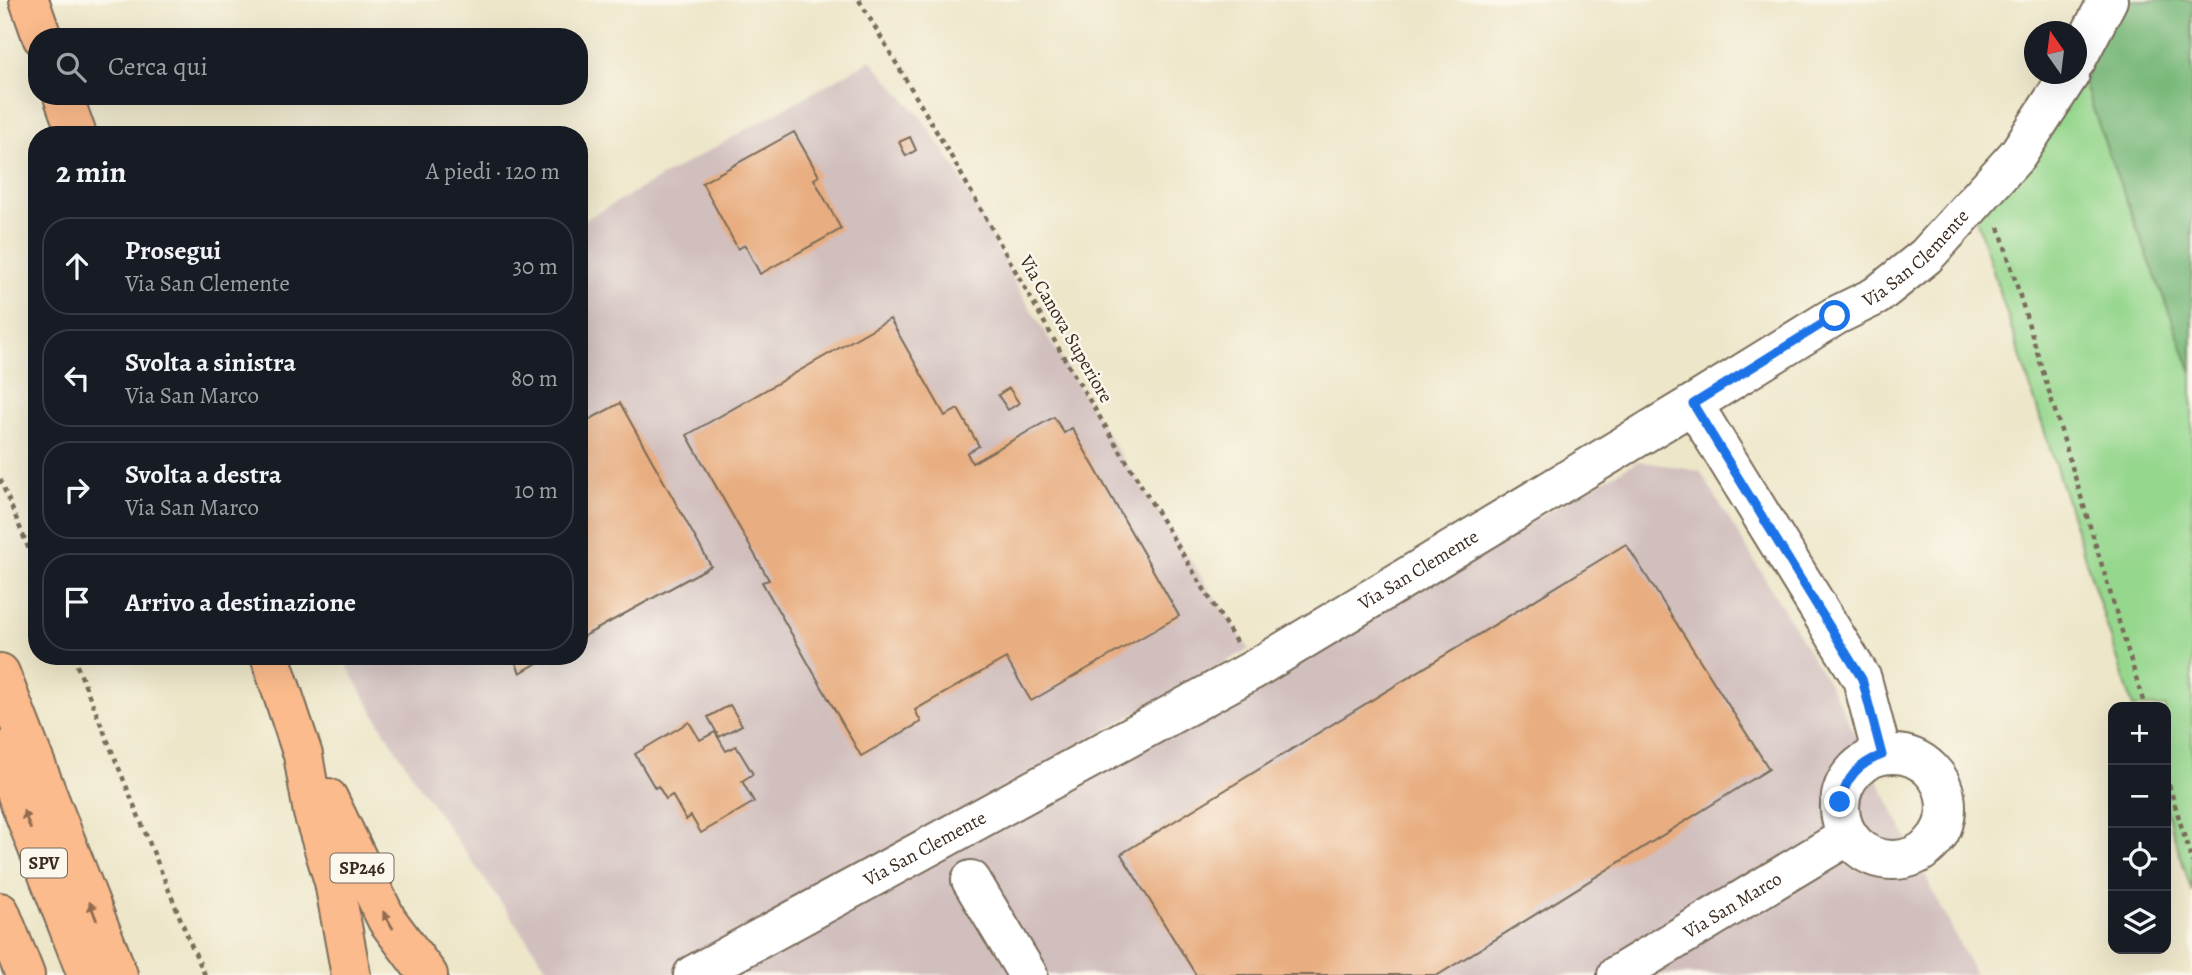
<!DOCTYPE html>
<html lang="it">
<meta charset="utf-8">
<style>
:root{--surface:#171b24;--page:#242831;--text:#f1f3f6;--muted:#9ea1a6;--line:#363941}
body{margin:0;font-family:Alegreya,serif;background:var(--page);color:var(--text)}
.controls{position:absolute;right:21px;bottom:21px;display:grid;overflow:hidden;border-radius:14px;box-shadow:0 7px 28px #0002}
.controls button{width:63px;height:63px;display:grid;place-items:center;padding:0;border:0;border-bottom:2px solid var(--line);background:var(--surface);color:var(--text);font:35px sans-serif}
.compass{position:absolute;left:2024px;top:21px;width:63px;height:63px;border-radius:50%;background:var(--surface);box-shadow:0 7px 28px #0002;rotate:346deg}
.stop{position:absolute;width:21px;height:21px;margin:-16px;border:5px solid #1a73e8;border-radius:50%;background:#fff}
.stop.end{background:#1a73e8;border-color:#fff;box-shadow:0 2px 7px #0008}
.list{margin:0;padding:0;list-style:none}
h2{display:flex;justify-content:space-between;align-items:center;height:91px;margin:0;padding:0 28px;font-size:30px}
h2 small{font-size:23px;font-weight:400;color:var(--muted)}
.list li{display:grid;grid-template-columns:46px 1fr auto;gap:21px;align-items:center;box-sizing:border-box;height:98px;margin:0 14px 14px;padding:0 14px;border:2px solid var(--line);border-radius:28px}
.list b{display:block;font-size:26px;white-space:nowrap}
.list p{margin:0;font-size:23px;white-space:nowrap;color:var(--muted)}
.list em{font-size:23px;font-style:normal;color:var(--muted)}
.icon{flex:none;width:38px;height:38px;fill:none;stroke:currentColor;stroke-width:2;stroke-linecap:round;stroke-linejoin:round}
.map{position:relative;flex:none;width:2192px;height:975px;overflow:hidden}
.search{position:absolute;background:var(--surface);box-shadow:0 7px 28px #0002;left:28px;top:28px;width:560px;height:77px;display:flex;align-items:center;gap:18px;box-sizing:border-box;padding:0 24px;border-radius:28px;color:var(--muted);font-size:26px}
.panel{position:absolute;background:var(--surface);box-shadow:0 7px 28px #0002;left:28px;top:126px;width:560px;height:539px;border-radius:28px}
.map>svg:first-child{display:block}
.industrial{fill:#d1bfbe}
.green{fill:#96d78e;stroke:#688056;stroke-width:2}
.forest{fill:#78b879;stroke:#5a714c;stroke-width:2}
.building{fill:#e8ad80}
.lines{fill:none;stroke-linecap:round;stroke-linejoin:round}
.minor-casing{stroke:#796c5a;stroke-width:42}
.primary-casing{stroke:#796c5a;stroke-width:42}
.motorway-casing{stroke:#796c5a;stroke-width:42}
.path{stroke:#796c5a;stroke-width:4.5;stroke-dasharray:5 5;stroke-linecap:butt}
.minor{stroke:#fff;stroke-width:38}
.primary{stroke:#fbbb8c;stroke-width:38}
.motorway{stroke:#fbbb8c;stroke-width:38}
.oneway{fill:#916b50}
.route{stroke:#1a73e8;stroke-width:9}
.labels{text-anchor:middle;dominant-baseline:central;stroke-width:5;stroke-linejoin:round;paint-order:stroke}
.shield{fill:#fbf7ec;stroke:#75685c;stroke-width:2}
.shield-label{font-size:18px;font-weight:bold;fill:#3b2a1e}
.street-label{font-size:19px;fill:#3b2a1e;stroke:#fbf7ec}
</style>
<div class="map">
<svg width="2192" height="975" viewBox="0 0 2192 975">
<rect width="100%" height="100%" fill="#fbf7ec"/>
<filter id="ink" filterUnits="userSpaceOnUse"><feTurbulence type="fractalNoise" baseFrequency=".0143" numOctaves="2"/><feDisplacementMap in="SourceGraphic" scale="14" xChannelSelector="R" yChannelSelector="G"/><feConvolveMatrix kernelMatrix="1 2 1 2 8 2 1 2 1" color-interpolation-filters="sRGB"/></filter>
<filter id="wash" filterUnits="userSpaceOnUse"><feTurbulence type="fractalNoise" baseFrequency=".00686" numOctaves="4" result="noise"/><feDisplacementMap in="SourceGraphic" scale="28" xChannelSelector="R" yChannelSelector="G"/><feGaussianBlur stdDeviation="1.57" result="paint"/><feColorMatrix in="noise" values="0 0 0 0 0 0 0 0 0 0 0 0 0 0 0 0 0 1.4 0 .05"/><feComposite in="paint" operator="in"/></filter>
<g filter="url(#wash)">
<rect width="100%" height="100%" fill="#ede6c9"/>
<g class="industrial">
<path d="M871,60L922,119L955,167L1018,288L1113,444L1249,649L735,940L678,975H552L421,789L380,724L342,656H579V223Z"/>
<path d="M1638,461L1700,471L1837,698L1975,975H727Z"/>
</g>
<path class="green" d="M2084,82L2108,152L2192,372V892L2166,810V707H2133L1969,196Z"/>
<path class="forest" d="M2096,0H2192V372L2108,152L2084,82Z"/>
<g id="blocks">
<g class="building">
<path d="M794,132L819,176L814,179L841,229L760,274L745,245L738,249L702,183Z"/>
<path d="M910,137L916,150L906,156L899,142Z"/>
<path d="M890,319L945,416L958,409L979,446L967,453L972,463L1054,417L1064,433L1072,428L1179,616L1031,701L1006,658L915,710L921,722L861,756L762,582L769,580L687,435Z"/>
<path d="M1009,388L1019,403L1008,410L998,395Z"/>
<path d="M620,403L711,566L579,639V425Z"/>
<path d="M1626,544L1769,769L1438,975H1196L1121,854Z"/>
<path d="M513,656H549L520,673Z"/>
<path d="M730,705L742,725L719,737L708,717Z"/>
<path d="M689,722L700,740L715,732L726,751L736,746L753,774L742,781L754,802L701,833L691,816L686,820L672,795L666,799L658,786L655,788L635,754Z"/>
</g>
</g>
</g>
<g filter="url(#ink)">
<use href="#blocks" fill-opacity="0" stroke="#796c5a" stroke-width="2"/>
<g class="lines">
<defs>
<g id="minor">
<path d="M2076,61L2108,0"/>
<path d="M1693,404L1862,679L1882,755"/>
<circle cx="1893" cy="807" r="53"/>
<path d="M971,880L1028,975"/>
<path id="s1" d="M693,975L1253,670L1693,404L1835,316L1876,296L1926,256L2018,154L2070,74"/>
<path id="s2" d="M1617,975L1848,836"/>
</g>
<g id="primary">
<path d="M29,0L42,37"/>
<path d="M63,96L77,135"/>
<path d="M270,656L303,755L313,813L334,882L351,975"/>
<path d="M328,798L387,920L428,975"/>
</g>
<g id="motorway">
<path d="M0,673L118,975"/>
<path d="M0,751L87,975"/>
<path d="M0,912L25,975"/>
</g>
</defs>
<use href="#minor" class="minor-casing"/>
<use href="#primary" class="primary-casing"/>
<use href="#motorway" class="motorway-casing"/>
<g class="path">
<path d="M859,0L955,163L1067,363L1236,642"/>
<path d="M1999,227L2145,707"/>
<path d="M0,479L37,569"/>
<path d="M73,656L190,942L205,975"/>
<path d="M2166,775L2192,862"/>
</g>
<use href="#minor" class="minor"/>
<use href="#primary" class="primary"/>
<use href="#motorway" class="motorway"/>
</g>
<defs><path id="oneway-solid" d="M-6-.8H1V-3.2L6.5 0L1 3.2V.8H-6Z" transform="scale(1.75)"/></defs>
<g class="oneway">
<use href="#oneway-solid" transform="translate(27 820) rotate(-111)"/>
<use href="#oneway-solid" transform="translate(93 911) rotate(-111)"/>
<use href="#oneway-solid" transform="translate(388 920) rotate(-120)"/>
</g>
</g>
<g class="lines" filter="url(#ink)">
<path class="route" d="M1835,316L1693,404L1862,679L1882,755C1858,764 1847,777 1840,802"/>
</g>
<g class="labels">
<g class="shield">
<rect x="21" y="848.5" width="46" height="29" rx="5"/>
<rect x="330.5" y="853.5" width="63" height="29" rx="5"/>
</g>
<g class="shield-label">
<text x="44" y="863">SPV</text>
<text x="362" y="868">SP246</text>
</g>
<g class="street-label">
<text stroke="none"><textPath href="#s1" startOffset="1419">Via San Clemente</textPath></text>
<text transform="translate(1066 329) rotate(60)">Via Canova Superiore</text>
<text stroke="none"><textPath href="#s1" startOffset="831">Via San Clemente</textPath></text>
<text stroke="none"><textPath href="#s1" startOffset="264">Via San Clemente</textPath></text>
<text stroke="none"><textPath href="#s2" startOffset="135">Via San Marco</textPath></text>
</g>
</g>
</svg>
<div class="controls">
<button>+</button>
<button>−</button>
<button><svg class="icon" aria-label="locate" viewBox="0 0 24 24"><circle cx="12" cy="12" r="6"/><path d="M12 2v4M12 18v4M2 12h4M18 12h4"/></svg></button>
<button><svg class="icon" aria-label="layers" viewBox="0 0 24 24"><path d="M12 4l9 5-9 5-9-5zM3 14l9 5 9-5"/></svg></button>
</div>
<svg class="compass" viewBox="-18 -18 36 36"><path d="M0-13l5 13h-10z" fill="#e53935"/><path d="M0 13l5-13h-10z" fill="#9ea1a6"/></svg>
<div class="stop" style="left:1835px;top:316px"></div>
<div class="stop end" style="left:1840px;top:802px"></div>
<div class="search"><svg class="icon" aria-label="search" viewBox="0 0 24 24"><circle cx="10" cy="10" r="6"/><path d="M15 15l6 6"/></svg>Cerca qui</div>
<section class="panel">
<h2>2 min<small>A piedi · 120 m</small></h2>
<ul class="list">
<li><svg class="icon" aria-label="ahead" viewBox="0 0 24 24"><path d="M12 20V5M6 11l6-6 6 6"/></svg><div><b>Prosegui</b><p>Via San Clemente</p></div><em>30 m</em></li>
<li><svg class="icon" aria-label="left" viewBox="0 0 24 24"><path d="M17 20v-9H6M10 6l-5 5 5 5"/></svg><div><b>Svolta a sinistra</b><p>Via San Marco</p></div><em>80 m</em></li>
<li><svg class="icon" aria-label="right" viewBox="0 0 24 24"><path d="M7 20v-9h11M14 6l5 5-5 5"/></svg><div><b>Svolta a destra</b><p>Via San Marco</p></div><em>10 m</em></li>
<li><svg class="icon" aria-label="arrive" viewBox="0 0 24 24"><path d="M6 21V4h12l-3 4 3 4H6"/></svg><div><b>Arrivo a destinazione</b></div></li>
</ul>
</section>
</div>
